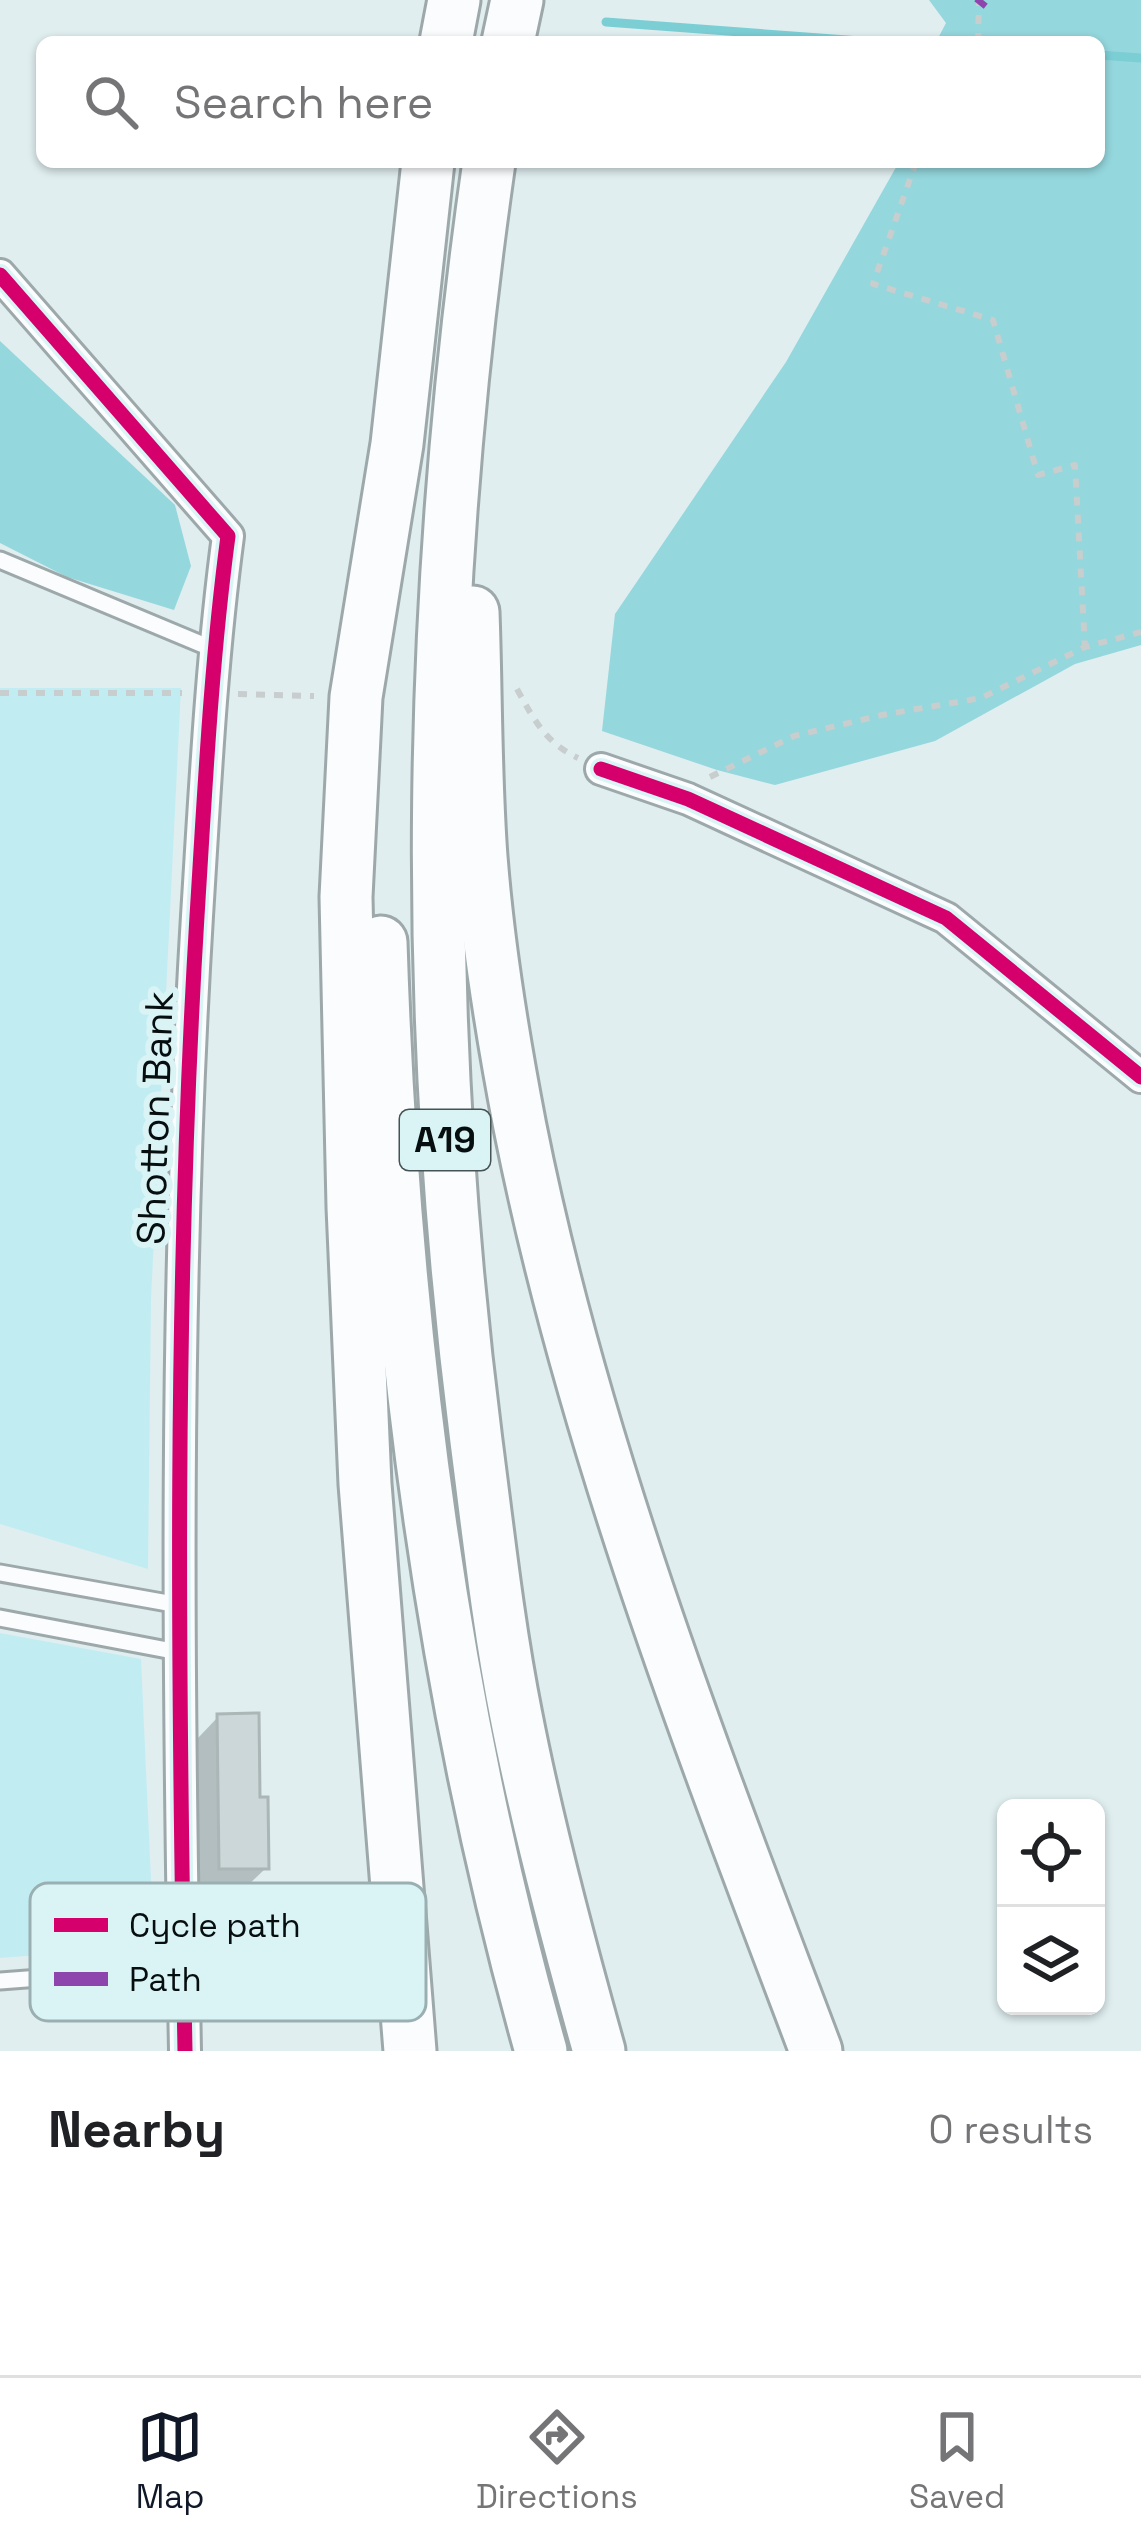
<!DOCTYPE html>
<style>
:root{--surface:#fff;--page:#f2f2f2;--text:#202124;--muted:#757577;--line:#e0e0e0;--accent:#111827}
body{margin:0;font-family:"Space Grotesk",sans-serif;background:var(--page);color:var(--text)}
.controls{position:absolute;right:36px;bottom:36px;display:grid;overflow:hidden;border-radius:18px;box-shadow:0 3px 9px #0004}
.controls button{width:108px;height:108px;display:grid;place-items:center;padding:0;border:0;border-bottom:3px solid var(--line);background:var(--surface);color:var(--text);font:60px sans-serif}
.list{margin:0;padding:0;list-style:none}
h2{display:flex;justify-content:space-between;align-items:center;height:156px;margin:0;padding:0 48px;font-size:51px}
h2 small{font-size:39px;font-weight:400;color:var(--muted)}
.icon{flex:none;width:66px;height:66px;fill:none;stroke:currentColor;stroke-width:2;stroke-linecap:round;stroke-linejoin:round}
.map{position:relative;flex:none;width:1141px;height:2051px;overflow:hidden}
.search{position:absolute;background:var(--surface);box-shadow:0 3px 9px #0004;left:36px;right:36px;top:36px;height:132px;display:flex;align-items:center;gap:30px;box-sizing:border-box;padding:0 42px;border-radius:18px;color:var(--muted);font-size:45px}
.sheet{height:324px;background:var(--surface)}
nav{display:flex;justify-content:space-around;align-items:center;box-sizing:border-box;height:168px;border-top:3px solid var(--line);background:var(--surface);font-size:33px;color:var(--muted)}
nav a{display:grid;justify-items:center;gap:6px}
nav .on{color:var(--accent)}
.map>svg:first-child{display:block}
.green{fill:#c1edf2}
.forest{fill:#94d7dd}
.shadow{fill:#0003}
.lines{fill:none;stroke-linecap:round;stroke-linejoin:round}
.stream{stroke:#7cced5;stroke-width:9}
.building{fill:#cbd7d8;stroke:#abb6b7;stroke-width:3}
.service-casing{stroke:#9da8aa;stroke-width:21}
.minor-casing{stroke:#9da8aa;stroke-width:36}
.trunk-casing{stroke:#9da8aa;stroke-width:57}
.path{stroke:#c8cdcd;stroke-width:6;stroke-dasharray:9 9;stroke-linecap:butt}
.service{stroke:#fafcfd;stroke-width:15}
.minor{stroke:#fafcfd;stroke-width:30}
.trunk{stroke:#fafcfd;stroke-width:51}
.quiet{stroke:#8e44ad;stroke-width:12;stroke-dasharray:24 12;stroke-linecap:butt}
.cycleway-casing{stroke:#daf4f6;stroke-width:22}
.cycleway{stroke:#d6006c;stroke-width:15}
.labels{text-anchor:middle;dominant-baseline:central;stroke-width:12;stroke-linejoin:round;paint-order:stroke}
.shield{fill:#daf4f6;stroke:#465354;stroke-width:3}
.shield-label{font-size:36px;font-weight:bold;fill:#060e0f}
.street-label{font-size:39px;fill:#060e0f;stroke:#daf4f6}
.key{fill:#daf4f6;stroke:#9aafb1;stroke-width:3}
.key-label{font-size:33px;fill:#060e0f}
</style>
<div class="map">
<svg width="1141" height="2051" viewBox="0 0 1141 2051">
<rect width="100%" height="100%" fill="#e0eef0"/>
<g class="green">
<path d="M0,688H181L151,1299L148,1569L0,1524Z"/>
<path d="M0,1633L141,1659L154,1946L0,1958Z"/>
</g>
<g class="forest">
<path d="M929,0H1141V645L1075,664L935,741L775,785L717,770L602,731L615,614L786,362L899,162H1099V42H936L946,23Z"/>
<path d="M0,341L175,505L191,566L174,610L67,577L0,543Z"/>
</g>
<path class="shadow" d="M218,1717L257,1801L266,1868L245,1888L199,1889L198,1738Z"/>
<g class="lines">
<g class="stream">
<path d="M606,22L874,42"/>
<path d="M1099,55L1141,58"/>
</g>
</g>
<path class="building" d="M259,1713L260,1797H268L269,1869H219L217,1714Z"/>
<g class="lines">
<defs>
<g id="service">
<path d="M0,560L213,649"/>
<path d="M0,1573L179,1605"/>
<path d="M0,1618L178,1652"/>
<path d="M0,1981L184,1967"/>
</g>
<g id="minor">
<path d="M0,275L228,536C211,663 205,789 197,916C174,1294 178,1672 185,2051"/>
<path d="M601,769L688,799L946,918L1141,1077"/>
</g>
<g id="trunk">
<path d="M446,42L454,0"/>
<path d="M508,42L517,0"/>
<path d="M489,162C427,593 421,1010 476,1441C488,1533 498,1626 516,1716C538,1829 568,1941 599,2051"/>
<path d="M473,612C476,694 475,776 481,857C488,947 503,1039 520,1127C583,1444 702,1749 816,2051"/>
<path d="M381,942C393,1317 439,1690 541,2051"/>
<path d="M410,2051L365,1484L353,1207L346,897L356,697L397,444L428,162"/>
</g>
</defs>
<use href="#service" class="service-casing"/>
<use href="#minor" class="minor-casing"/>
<use href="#trunk" class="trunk-casing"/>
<g class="path">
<path d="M978,42L979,0"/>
<path d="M916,162L873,284L993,320L1038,475L1075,465L1085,647"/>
<path d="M517,689C534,720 546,743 578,758"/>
<path d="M0,693H182"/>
<path d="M238,694L314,696"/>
<path d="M710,777L794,736L882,715L981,698L1085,647L1141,632"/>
</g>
<use href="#service" class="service"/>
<use href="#minor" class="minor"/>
<use href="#trunk" class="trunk"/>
<path class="quiet" d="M979,5L983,0"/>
<defs>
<g id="cycleway">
<path d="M0,275L228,536C211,663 205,789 197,916C174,1294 178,1672 185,2051"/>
<path d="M601,769L688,799L946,918L1141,1077"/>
</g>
</defs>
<use href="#cycleway" class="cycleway-casing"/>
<use href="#cycleway" class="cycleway"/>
</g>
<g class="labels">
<rect class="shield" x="400" y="1110" width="90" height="60" rx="9"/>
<g class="shield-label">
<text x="445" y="1140">A19</text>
</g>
<g class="street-label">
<text transform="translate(155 1118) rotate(-88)">Shotton Bank</text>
</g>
</g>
<rect x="30" y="1883" width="396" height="138" rx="18" class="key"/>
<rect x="54" y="1918" width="54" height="14" fill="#d6006c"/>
<rect x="54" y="1972" width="54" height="14" fill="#8e44ad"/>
<g class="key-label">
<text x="129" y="1937">Cycle path</text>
<text x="129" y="1991">Path</text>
</g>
</svg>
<div class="controls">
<button><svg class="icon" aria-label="locate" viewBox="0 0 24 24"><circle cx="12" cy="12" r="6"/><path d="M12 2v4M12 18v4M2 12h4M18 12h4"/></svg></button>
<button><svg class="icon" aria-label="layers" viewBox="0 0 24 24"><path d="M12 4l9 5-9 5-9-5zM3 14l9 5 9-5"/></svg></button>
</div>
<div class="search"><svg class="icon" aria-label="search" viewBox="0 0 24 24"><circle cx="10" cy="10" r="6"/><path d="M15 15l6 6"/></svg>Search here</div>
</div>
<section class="sheet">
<h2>Nearby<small>0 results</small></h2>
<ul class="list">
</ul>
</section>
<nav>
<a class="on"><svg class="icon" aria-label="map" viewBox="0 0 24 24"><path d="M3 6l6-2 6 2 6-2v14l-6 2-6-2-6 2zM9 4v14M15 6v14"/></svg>Map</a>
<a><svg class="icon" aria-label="directions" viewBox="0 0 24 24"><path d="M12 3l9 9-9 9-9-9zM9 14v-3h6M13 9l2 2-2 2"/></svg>Directions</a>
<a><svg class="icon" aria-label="saved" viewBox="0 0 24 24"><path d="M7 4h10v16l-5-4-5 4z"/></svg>Saved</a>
</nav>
